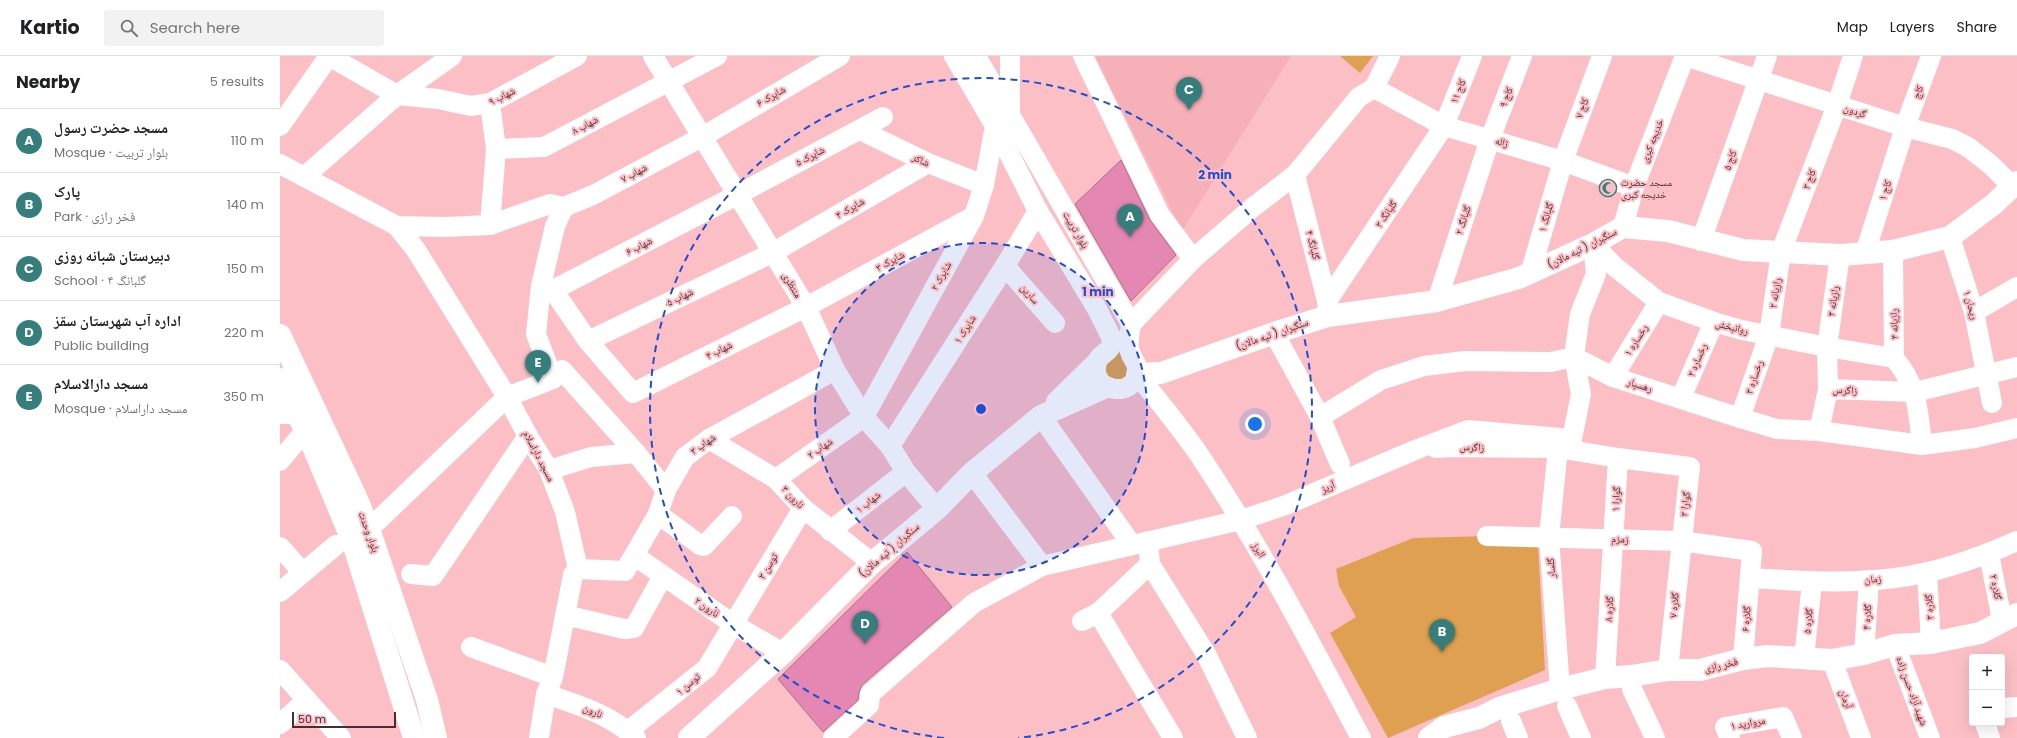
<!DOCTYPE html>
<meta charset="utf-8">
<style>
:root{--surface:#fff;--page:#f2f2f2;--text:#202124;--muted:#757577;--line:#e0e0e0;--accent:#367e7b}
body{margin:0;font-family:Poppins,"Noto Naskh Arabic",sans-serif;background:var(--page);color:var(--text)}
.controls{position:absolute;right:12px;bottom:12px;display:grid;overflow:hidden;border-radius:4px;box-shadow:0 4px 16px #0002}
.controls button{width:36px;height:36px;display:grid;place-items:center;padding:0;border:0;border-bottom:1px solid var(--line);background:var(--surface);color:var(--text);font:20px sans-serif}
.scale{position:absolute;left:12px;bottom:10px;width:104px;box-sizing:border-box;padding-left:4px;border:2px solid #462e31;border-top:0;font-size:11px;line-height:14px;white-space:nowrap;color:#462e31;-webkit-text-stroke:3px #fcbfc6;paint-order:stroke}
.you{position:absolute;left:975px;top:368px;width:14px;height:14px;margin:-10px;border:3px solid #fff;border-radius:50%;background:#1a73e8;box-shadow:0 0 0 6px #1a73e833}
.badge{display:grid;place-items:center;width:26px;height:26px;border-radius:50%;background:var(--accent);color:#fff;font-size:13px;font-weight:700}
.pin{position:absolute;translate:-50% -33px;filter:drop-shadow(0 1px 2px #0008)}
.pin::after{content:'';position:absolute;top:21px;width:14px;height:12px;background:inherit;clip-path:polygon(0 0,100% 0,50% 100%)}
.list{margin:0;padding:0;list-style:none}
h2{display:flex;justify-content:space-between;align-items:center;height:52px;margin:0;padding:0 16px;font-size:17px}
h2 small{font-size:13px;font-weight:400;color:var(--muted)}
.list li{display:grid;grid-template-columns:26px 1fr auto;gap:12px;align-items:center;box-sizing:border-box;height:64px;padding:0 16px;border-top:1px solid var(--line)}
.list b{display:block;font-size:15px;white-space:nowrap}
.list p{margin:0;font-size:13px;white-space:nowrap;color:var(--muted)}
.list em{font-size:13px;font-style:normal;color:var(--muted)}
.icon{flex:none;width:22px;height:22px;fill:none;stroke:currentColor;stroke-width:2;stroke-linecap:round;stroke-linejoin:round}
.map{position:relative;flex:none;width:1737px;height:682px;overflow:hidden}
header{display:flex;align-items:center;gap:24px;box-sizing:border-box;height:56px;padding:0 20px;background:var(--surface);border-bottom:1px solid var(--line)}
header strong{font-size:19px}
nav{display:flex;gap:22px;margin-inline-start:auto;font-size:14px}
.search{width:280px;height:36px;background:var(--page);display:flex;align-items:center;gap:10px;box-sizing:border-box;padding:0 14px;border-radius:4px;color:var(--muted);font-size:15px}
main{display:flex}
aside{flex:1;background:var(--surface)}
.map>svg:first-child{display:block}
.built{fill:#f5b0b8}
.green{fill:#dfa151}
.building{fill:#e488b3;stroke:#a7738a}
.lines{fill:none;stroke-linecap:round;stroke-linejoin:round}
.minor{stroke:#fff;stroke-width:20}
.major{stroke:#fff;stroke-width:22}
.ring{fill:none;stroke:#1d4ed8;stroke-width:2;stroke-dasharray:7 5}
.labels{text-anchor:middle;dominant-baseline:central;stroke-width:4;stroke-linejoin:round;paint-order:stroke}
.street-label{font-size:10px;fill:#462e31;stroke:#fcbfc6}
.poi-label{font-size:10px;fill:#462e31;stroke:#fcbfc6;text-anchor:start}
.centre{fill:#1d4ed8;stroke:#fcbfc6;stroke-width:2}
.ring-label{font-size:12px;text-anchor:middle;font-weight:bold;fill:#1d4ed8;stroke:#fcbfc6;stroke-width:4;stroke-linejoin:round;paint-order:stroke}
</style>
<header>
<strong>Kartio</strong>
<div class="search"><svg class="icon" aria-label="search" viewBox="0 0 24 24"><circle cx="10" cy="10" r="6"/><path d="M15 15l6 6"/></svg>Search here</div>
<nav><a>Map</a><a>Layers</a><a>Share</a></nav>
</header>
<main>
<aside>
<h2>Nearby<small>5 results</small></h2>
<ul class="list">
<li><span class="badge">A</span><div><b>مسجد حضرت رسول</b><p>Mosque · بلوار تربیت</p></div><em>110 m</em></li>
<li><span class="badge">B</span><div><b>پارک</b><p>Park · فخر رازی</p></div><em>140 m</em></li>
<li><span class="badge">C</span><div><b>دبیرستان شبانه روزی</b><p>School · گلبانگ ۴</p></div><em>150 m</em></li>
<li><span class="badge">D</span><div><b>اداره آب شهرستان سقز</b><p>Public building</p></div><em>220 m</em></li>
<li><span class="badge">E</span><div><b>مسجد دارالاسلام</b><p>Mosque · مسجد داراسلام</p></div><em>350 m</em></li>
</ul>
</aside>
<div class="map">
<svg width="1737" height="682" viewBox="0 0 1737 682">
<rect width="100%" height="100%" fill="#fcbfc6"/>
<path class="built" d="M815,0H1011L902,175Z"/>
<g class="green">
<path d="M1060,0H1093L1080,17Z"/>
<path d="M838,291L857,306L838,334L817,303Z"/>
<path d="M1208,480L1258,490L1265,614L1108,682L1050,577L1076,561L1059,530L1056,513L1133,482Z"/>
</g>
<g class="building">
<path d="M841,104L870,164L896,199L851,245L795,148Z"/>
<path d="M627,496L672,551L582,629L579,636L578,644L543,676L498,623Z"/>
</g>
<g class="lines">
<g class="minor">
<path d="M49,0L117,39L158,43L191,50L210,47L297,0"/>
<path d="M373,0L526,251L555,314L584,361L610,390L626,416L657,453"/>
<path d="M674,0L715,70L758,155L816,251L832,283C832,285 831,289 830,292C825,299 817,299 816,311C813,335 851,342 857,319C859,308 853,305 850,296C847,289 850,276 851,268L696,0"/>
<path d="M730,0V58"/>
<path d="M803,0L880,159L913,203"/>
<path d="M1405,0L1625,71L1672,83L1688,91L1711,109L1732,130"/>
<path d="M1094,32L1164,70L1283,105L1354,131"/>
<path d="M0,70L49,0"/>
<path d="M580,74L648,107L704,129"/>
<path d="M216,93L264,91L437,0"/>
<path d="M0,108L117,170L164,171L210,169L270,148L284,151"/>
<path d="M1015,119L1047,245L1048,254"/>
<path d="M24,121L117,39L172,0"/>
<path d="M284,151L313,139L422,81L560,0"/>
<path d="M210,169L216,93L210,47"/>
<path d="M117,170L136,194L227,341L248,380L269,414L285,456L298,513L293,519L273,621L266,638L259,682"/>
<path d="M1343,171L1354,131L1405,0"/>
<path d="M1670,181L1694,256L1712,347"/>
<path d="M1421,185L1487,0"/>
<path d="M1313,188L1334,210L1379,246L1434,266L1462,274L1547,291L1614,302"/>
<path d="M1613,195L1614,302C1638,330 1638,354 1642,389"/>
<path d="M1585,197L1625,71L1651,0"/>
<path d="M725,210L775,267"/>
<path d="M1250,218L1283,105L1322,0"/>
<path d="M261,230L273,234L457,139L603,61"/>
<path d="M273,234L308,285L353,337L526,251L694,160"/>
<path d="M1047,245L1164,70L1192,0"/>
<path d="M1157,245L1210,83L1242,0"/>
<path d="M1694,256L1737,231"/>
<path d="M851,268L913,203L972,152L1015,119L1079,41L1094,32L1110,0"/>
<path d="M994,277L1040,361"/>
<path d="M308,285L492,197L648,107"/>
<path d="M857,318C878,345 901,372 920,400C980,490 1030,586 1081,682"/>
<path d="M1333,321L1379,246"/>
<path d="M273,323L256,278L261,230L275,170L284,151"/>
<path d="M1548,333L1547,291L1560,199"/>
<path d="M1401,342L1434,266"/>
<path d="M0,358H16"/>
<path d="M761,360L852,489"/>
<path d="M1460,362L1489,279L1501,196L1557,49L1573,0"/>
<path d="M1539,375L1642,389L1695,382L1737,372"/>
<path d="M429,383L496,423L523,452L592,507"/>
<path d="M610,390L725,210L758,155"/>
<path d="M1156,392L1172,391L1278,392L1338,402L1410,411L1388,614"/>
<path d="M1278,392L1269,481L1280,633"/>
<path d="M0,405L19,382"/>
<path d="M1060,408L1040,361L1101,324L1144,310L1185,305L1271,306L1294,301L1333,321L1460,362L1497,373L1539,375L1548,333L1635,336L1737,311"/>
<path d="M269,414L311,401L356,397"/>
<path d="M692,417L762,510"/>
<path d="M496,423L584,361L694,160L704,129L715,70"/>
<path d="M378,458L420,489L424,490L452,460"/>
<path d="M89,473L227,341L273,323L282,314L356,397L386,434"/>
<path d="M550,475L626,416"/>
<path d="M1207,480L1401,485L1472,495L1463,603"/>
<path d="M868,485L870,508L926,598L967,682"/>
<path d="M0,491L23,517"/>
<path d="M1709,498L1722,564"/>
<path d="M355,500L453,568L503,597"/>
<path d="M298,513L345,515L378,458L386,434L405,401L429,383L555,314"/>
<path d="M1647,516L1651,587"/>
<path d="M131,518L153,520L248,380"/>
<path d="M1470,522C1518,525 1567,528 1615,522C1657,517 1699,502 1737,485"/>
<path d="M0,536L56,489"/>
<path d="M818,557L893,682"/>
<path d="M285,559L344,573L354,572L383,520"/>
<path d="M802,565L818,557L870,508"/>
<path d="M1615,589L1650,682"/>
<path d="M191,591L273,621"/>
<path d="M1584,598L1589,524"/>
<path d="M1524,603L1532,526"/>
<path d="M1552,604L1581,682"/>
<path d="M0,614L61,682"/>
<path d="M1351,620L1352,633L1375,682"/>
<path d="M1325,622L1338,402"/>
<path d="M266,638C299,649 329,658 356,682"/>
<path d="M1287,650L1301,682"/>
<path d="M1722,652L1737,651"/>
<path d="M1231,665L1238,682"/>
<path d="M1705,667L1710,682"/>
<path d="M0,668L27,644"/>
<path d="M348,675L427,612L523,452"/>
<path d="M553,682L589,649L590,638L694,547L762,510L961,464L1006,449L1135,394L1188,374L1292,383L1301,338L1294,301L1300,258L1316,218L1313,188"/>
<path d="M1450,682L1445,671L1503,661L1512,682"/>
</g>
<g class="major">
<path d="M0,279L77,443L89,473L147,644L156,682"/>
<path d="M857,318L881,317L994,277L1048,260L1157,245L1239,222L1313,188L1343,171L1388,175L1463,194L1560,199L1613,195L1670,181L1714,148L1737,126"/>
<path d="M0,323L31,386L72,484L134,682"/>
<path d="M777,346L815,309"/>
<path d="M409,682L503,597L592,507L657,453L692,417L761,360L826,331"/>
<path d="M1149,682L1164,671L1199,662L1219,652L1280,633L1325,622L1351,620L1388,614H1420L1463,603L1488,600L1552,604L1584,598L1615,589L1651,587L1700,577L1737,558"/>
</g>
</g>
<circle cx="701" cy="353" r="166" fill="#1d4ed8" fill-opacity=".12"/>
<g class="ring">
<circle cx="701" cy="353" r="166"/>
<path d="M664 682A331 331 0 1 1 738 682"/>
</g>
<defs>
<symbol id="mosque-ring" viewBox="-11 -11 22 22"><circle r="9.5" fill="#fcbfc6" stroke="#367e7b" stroke-width="1.5"/><path d="M3.5-4.9A6 6 0 1 0 3.5 4.9A5 5 0 1 1 3.5-4.9Z" fill="#367e7b"/></symbol>
</defs>
<g fill-rule="evenodd">
<use href="#mosque-ring" x="1318" y="122" width="20" height="20"/>
</g>
<g class="labels">
<g class="street-label">
<text transform="translate(1178 35) rotate(-68)">کاج ۱۱</text>
<text transform="translate(1638 36) rotate(-70)">کاج</text>
<text transform="translate(222 40) rotate(-26)">شهاب ۹</text>
<text transform="translate(491 40) rotate(-30)">شاپرک ۶</text>
<text transform="translate(1226 41) rotate(-69)">کاج ۹</text>
<text transform="translate(1302 52) rotate(-70)">کاج ۷</text>
<text transform="translate(1575 55) rotate(18)">گردون</text>
<text transform="translate(305 69) rotate(-28)">شهاب ۸</text>
<text transform="translate(1372 85) rotate(-69)">خدیجه کبری</text>
<text transform="translate(1222 86) rotate(17)">ژاله</text>
<text transform="translate(530 100) rotate(-28)">شاپرک ۵</text>
<text transform="translate(641 104) rotate(25)">شاکر</text>
<text transform="translate(1450 104) rotate(-71)">کاج ۵</text>
<text transform="translate(354 117) rotate(-28)">شهاب ۷</text>
<text transform="translate(1529 123) rotate(-69)">کاج ۳</text>
<text transform="translate(1605 134) rotate(-72)">کاج ۱</text>
<text transform="translate(570 152) rotate(-30)">شاپرک ۴</text>
<text transform="translate(1106 158) rotate(-56)">گلبانگ ۳</text>
<text transform="translate(1266 161) rotate(-74)">گلبانگ ۱</text>
<text transform="translate(1183 164) rotate(-72)">گلبانگ ۲</text>
<text transform="translate(796 174) rotate(60)">بلوار تربیت</text>
<text transform="translate(1033 189) rotate(76)">گلبانگ ۴</text>
<text transform="translate(359 190) rotate(-27)">شهاب ۶</text>
<text transform="translate(1302 192) rotate(-27)">سنگبران ( تپه مالان)</text>
<text transform="translate(610 205) rotate(-29)">شاپرک ۳</text>
<text transform="translate(661 220) rotate(-61)">شاپرک ۲</text>
<text transform="translate(512 229) rotate(59)">منتظری</text>
<text transform="translate(1495 237) rotate(-81)">رازیانه ۲</text>
<text transform="translate(750 238) rotate(49)">سارین</text>
<text transform="translate(400 241) rotate(-26)">شهاب ۵</text>
<text transform="translate(1553 245) rotate(-82)">رازیانه ۳</text>
<text transform="translate(1691 249) rotate(75)">ریحان ۱</text>
<text transform="translate(1614 268) rotate(-91)">رازیانه ۴</text>
<text transform="translate(1452 271) rotate(14)">روانبخش</text>
<text transform="translate(685 273) rotate(-57)">شاپرک ۱</text>
<text transform="translate(992 278) rotate(-19)">سنگبران ( تپه مالان)</text>
<text transform="translate(1356 284) rotate(-58)">رخساره ۱</text>
<text transform="translate(439 294) rotate(-26)">شهاب ۴</text>
<text transform="translate(1417 304) rotate(-67)">رخساره ۲</text>
<text transform="translate(1474 321) rotate(-71)">رخساره ۳</text>
<text transform="translate(1360 329) rotate(18)">رهسپار</text>
<text transform="translate(1565 334) rotate(2)">زاگرس</text>
<text transform="translate(423 388) rotate(-35)">شهاب ۳</text>
<text transform="translate(1192 391) rotate(1)">زاگرس</text>
<text transform="translate(540 392) rotate(-35)">شهاب ۲</text>
<text transform="translate(259 400) rotate(62)">مسجد داراسلام</text>
<text transform="translate(1048 431) rotate(-23)">آریز</text>
<text transform="translate(513 441) rotate(46)">نارون ۳</text>
<text transform="translate(1336 443) rotate(-87)">گوارا ۱</text>
<text transform="translate(588 446) rotate(-38)">شهاب ۱</text>
<text transform="translate(1405 448) rotate(-83)">گوارا ۳</text>
<text transform="translate(89 476) rotate(70)">بلوار وحدت</text>
<text transform="translate(1340 483) rotate(2)">زمزم</text>
<text transform="translate(609 494) rotate(-41)">سنگبران ( تپه مالان)</text>
<text transform="translate(979 494) rotate(59)">البرز</text>
<text transform="translate(488 510) rotate(-59)">توسن ۳</text>
<text transform="translate(1271 512) rotate(-94)">گلسار</text>
<text transform="translate(1593 523) rotate(-3)">زمان</text>
<text transform="translate(1716 531) rotate(79)">گلاره ۲</text>
<text transform="translate(1394 549) rotate(-84)">گلاره ۷</text>
<text transform="translate(427 551) rotate(35)">نارون ۲</text>
<text transform="translate(1649 551) rotate(-93)">گلاره ۳</text>
<text transform="translate(1329 553) rotate(-87)">گلاره ۸</text>
<text transform="translate(1587 561) rotate(-86)">گلاره ۴</text>
<text transform="translate(1466 563) rotate(-85)">گلاره ۶</text>
<text transform="translate(1528 565) rotate(-84)">گلاره ۵</text>
<text transform="translate(1441 609) rotate(-13)">فخر رازی</text>
<text transform="translate(408 628) rotate(-40)">توسن ۱</text>
<text transform="translate(1632 635) rotate(70)">شهید آزاد حسن زاده</text>
<text transform="translate(1566 643) rotate(69)">آرمان</text>
<text transform="translate(313 655) rotate(24)">نارون</text>
<text transform="translate(1468 667) rotate(-10)">مروارید ۱</text>
</g>
<g class="poi-label">
<text x="1341" y="126">مسجد حضرت<tspan x="1341" dy="12">خدیجه کبری</tspan></text>
</g>
</g>
<circle cx="701" cy="353" r="6" class="centre"/>
<g class="ring-label">
<text x="935" y="123">2 min</text>
<text x="818" y="240">1 min</text>
</g>
</svg>
<div class="controls">
<button>+</button>
<button>−</button>
</div>
<div class="scale">50 m</div>
<div class="you"></div>
<div class="pin badge" style="left:850px;top:181px">A</div>
<div class="pin badge" style="left:1162px;top:596px">B</div>
<div class="pin badge" style="left:909px;top:54px">C</div>
<div class="pin badge" style="left:585px;top:588px">D</div>
<div class="pin badge" style="left:258px;top:327px">E</div>
</div>
</main>
